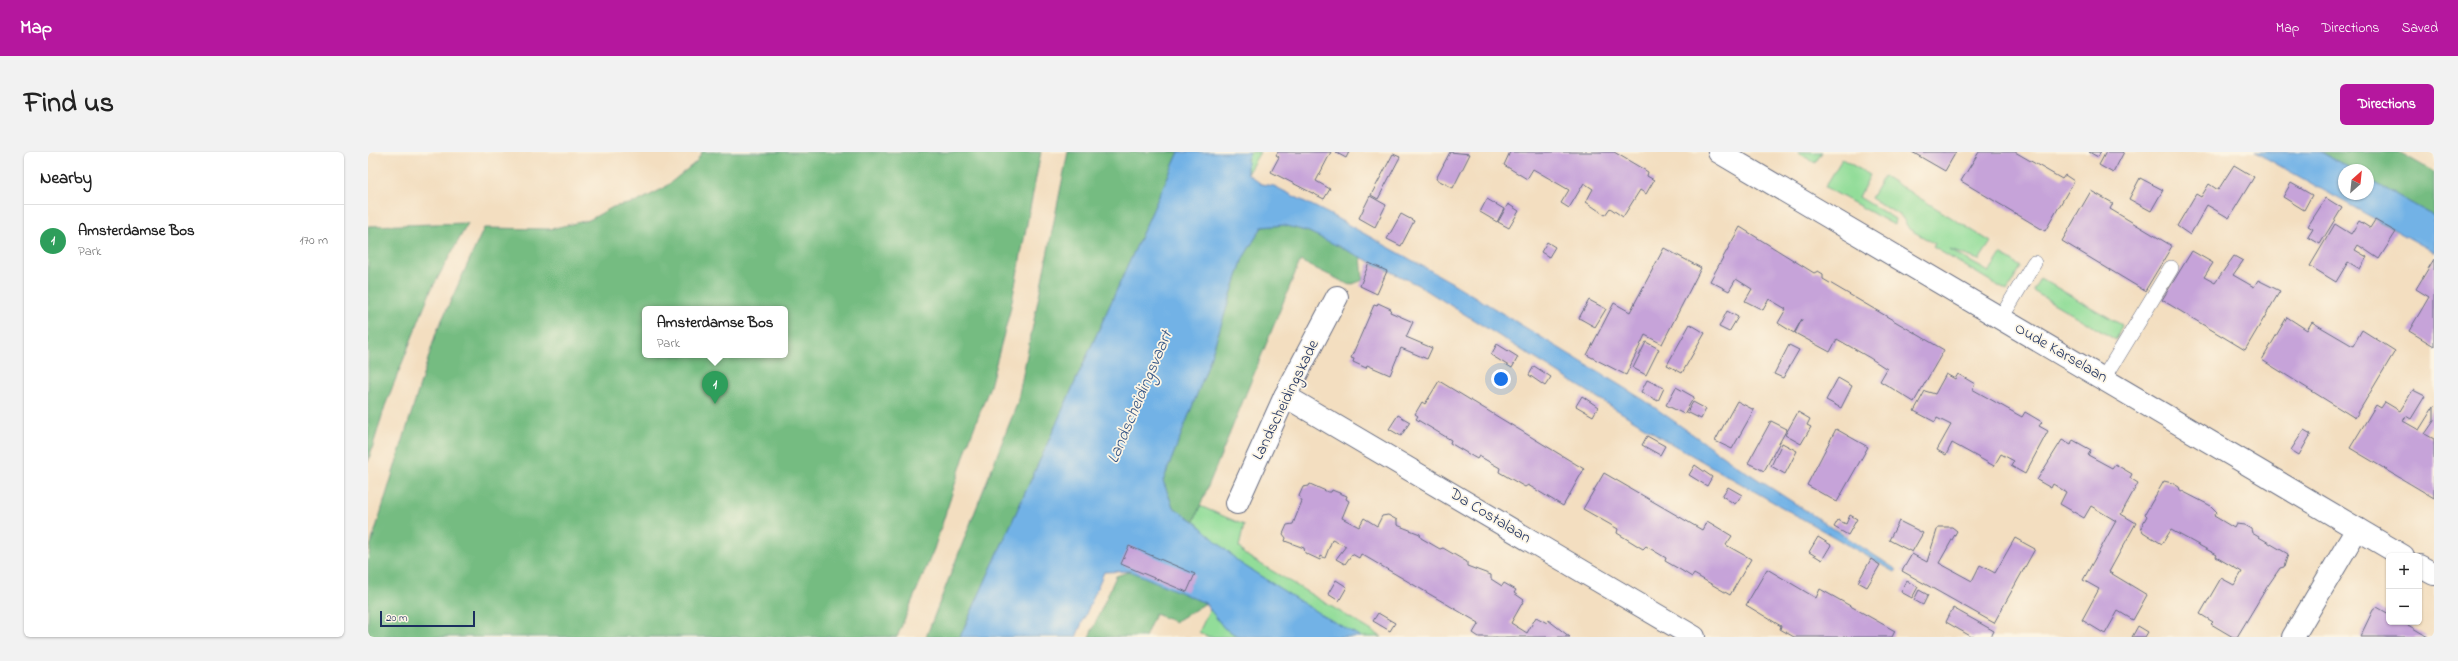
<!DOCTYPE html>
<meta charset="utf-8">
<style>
:root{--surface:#fff;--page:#f2f2f2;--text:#222;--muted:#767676;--line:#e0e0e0;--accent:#b5179e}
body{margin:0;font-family:"Indie Flower",sans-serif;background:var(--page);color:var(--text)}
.controls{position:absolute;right:12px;bottom:12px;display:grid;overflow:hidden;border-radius:6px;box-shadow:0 1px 3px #0004}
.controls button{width:36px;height:36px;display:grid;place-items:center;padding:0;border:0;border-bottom:1px solid var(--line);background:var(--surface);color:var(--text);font:20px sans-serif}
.compass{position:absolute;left:1970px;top:12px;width:36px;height:36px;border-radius:50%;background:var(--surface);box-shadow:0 1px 3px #0004;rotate:27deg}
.scale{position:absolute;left:12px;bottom:10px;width:95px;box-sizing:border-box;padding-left:4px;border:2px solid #1b2f5e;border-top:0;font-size:11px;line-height:14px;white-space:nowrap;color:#1b2f5e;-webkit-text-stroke:3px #fcf5e5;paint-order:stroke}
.you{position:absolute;left:1133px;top:227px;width:14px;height:14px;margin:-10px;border:3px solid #fff;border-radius:50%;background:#1a73e8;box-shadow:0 0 0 6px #1a73e833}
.badge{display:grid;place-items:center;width:26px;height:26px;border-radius:50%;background:var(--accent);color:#fff;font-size:13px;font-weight:700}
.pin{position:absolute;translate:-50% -33px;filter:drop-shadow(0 1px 2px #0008)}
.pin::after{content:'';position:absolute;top:21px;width:14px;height:12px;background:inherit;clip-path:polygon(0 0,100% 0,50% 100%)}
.popup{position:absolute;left:274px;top:154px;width:146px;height:52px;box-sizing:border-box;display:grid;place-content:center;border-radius:6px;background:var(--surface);filter:drop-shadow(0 1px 3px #0005);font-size:13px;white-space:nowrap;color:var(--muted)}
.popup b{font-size:15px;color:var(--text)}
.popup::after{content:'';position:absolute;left:50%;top:100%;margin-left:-8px;border:8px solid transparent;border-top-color:var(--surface)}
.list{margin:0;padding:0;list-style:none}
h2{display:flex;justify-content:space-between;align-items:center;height:52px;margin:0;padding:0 16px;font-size:17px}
h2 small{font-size:13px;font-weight:400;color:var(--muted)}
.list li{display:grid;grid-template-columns:26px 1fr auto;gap:12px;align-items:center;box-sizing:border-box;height:72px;padding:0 16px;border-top:1px solid var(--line)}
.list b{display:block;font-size:15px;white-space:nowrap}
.list p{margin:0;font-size:13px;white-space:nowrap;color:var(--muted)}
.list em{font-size:13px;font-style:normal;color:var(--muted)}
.map{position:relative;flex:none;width:2066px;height:485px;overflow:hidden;border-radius:6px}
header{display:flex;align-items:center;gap:24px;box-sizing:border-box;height:56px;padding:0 20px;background:var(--accent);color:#fff}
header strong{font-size:19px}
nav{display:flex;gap:22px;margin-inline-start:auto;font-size:14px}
.intro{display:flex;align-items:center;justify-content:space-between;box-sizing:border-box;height:96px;padding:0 24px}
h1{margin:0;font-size:28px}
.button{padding:10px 18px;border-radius:6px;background:var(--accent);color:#fff;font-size:14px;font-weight:700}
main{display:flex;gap:24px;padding:0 24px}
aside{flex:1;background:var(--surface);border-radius:6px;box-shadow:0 1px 3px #0004}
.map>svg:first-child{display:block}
.green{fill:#92dd99;stroke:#56867c}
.forest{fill:#75bc81;stroke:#487670;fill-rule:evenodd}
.water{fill:#72b2e6;stroke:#4670a2}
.building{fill:#c6a3d9}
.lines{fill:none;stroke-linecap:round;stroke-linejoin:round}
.service-casing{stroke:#676c80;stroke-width:16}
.minor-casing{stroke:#676c80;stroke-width:24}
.service{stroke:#fff;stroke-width:15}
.minor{stroke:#fff;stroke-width:22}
.labels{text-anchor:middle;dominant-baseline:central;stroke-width:3.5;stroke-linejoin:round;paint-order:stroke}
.street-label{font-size:16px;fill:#1b2f5e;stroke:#fcf5e5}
.water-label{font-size:17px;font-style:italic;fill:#355687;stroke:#fcf5e5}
</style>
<header>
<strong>Map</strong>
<nav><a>Map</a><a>Directions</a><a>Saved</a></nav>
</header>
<div class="intro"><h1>Find us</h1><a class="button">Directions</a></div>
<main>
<aside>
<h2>Nearby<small></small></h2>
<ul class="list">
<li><span class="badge" style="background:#2e9e5b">1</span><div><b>Amsterdamse Bos</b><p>Park</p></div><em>170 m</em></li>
</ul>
</aside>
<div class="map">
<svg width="2066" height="485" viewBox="0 0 2066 485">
<rect width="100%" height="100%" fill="#fcf5e5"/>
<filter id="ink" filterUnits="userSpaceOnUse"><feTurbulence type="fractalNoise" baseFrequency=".025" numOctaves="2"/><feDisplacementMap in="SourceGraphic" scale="8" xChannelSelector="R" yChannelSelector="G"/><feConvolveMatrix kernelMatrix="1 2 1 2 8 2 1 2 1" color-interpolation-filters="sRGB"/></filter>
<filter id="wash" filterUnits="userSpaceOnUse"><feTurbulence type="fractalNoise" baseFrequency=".012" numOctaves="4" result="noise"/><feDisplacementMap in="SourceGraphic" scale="16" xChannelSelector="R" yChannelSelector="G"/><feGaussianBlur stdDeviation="0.9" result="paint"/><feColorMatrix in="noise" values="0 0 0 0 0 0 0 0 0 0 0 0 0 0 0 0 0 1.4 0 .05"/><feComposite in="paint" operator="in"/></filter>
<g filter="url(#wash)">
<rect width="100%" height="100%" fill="#f3dec0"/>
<g class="green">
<path d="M882,0H892L879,22V7Z"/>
<path d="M1429,0H1454L1447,11Z"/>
<path d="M1474,7L1502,23L1491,45L1527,67L1526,73L1457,35Z"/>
<path d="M1516,24L1623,90L1611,108L1582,98L1621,120L1633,102L1653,115L1639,139L1565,95L1567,92L1541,77L1534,65L1503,46Z"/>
<path d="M1672,126L1754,173L1748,188L1665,139Z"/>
<path d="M832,354L876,373L871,395L876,402L1014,485H993L952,462L872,411L826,369Z"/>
<path d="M842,457L856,476L871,485H841L831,480Z"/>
</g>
<g class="forest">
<path d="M334,0H673L642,159L622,234L601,289L566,397L529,485H0V409L3,392L68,181L116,76L182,77L221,68L245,55L269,50L296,36L328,10ZM277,157H417V203H277Z"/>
<path d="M700,0H811L592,485H558L649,252Z"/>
<path d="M1953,0H2031L2066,20V64L2000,27V18H1985Z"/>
<path d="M100,71L63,138L17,254L0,310V74Z"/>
<path d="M916,73L941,80L993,104L995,128L982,133L932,109L826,369L805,355L795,329L838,219L875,106L894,75Z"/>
<path d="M763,419L838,451L807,470L787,462L777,485H721L748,424Z"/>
</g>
<g class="water">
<path d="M811,0H882L879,7V21L893,32L906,34L961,62L1083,130L1276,248L1371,315L1529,418L1527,420L1297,288L1050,133L941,80L916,73L894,75L875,106L838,219L795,329L805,355L826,369L872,411L952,462L993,485H871L856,476L837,451L762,419L736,420L708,485H592Z"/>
<path d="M1887,0H1953L1985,18H1976V42H2000V27L2066,64V100Z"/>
</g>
<g id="blocks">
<g class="building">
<path d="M910,0H963L948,29L962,37L956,47L903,20L911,5L908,3Z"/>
<path d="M967,0H981L978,6Z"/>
<path d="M1082,0L1102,2L1085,36L1068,27Z"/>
<path d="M1142,0H1246L1280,20L1279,24L1286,28L1278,42L1272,38L1255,65L1242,56L1237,63L1218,50L1225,37L1216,31L1201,56L1193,51L1201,38L1165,17L1159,27L1136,13Z"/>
<path d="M1544,0H1588L1577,19Z"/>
<path d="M1611,0H1647L1694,27L1697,23L1706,29L1677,79L1593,29Z"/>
<path d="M1721,0H1733L1730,5Z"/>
<path d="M1738,0H1756L1745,21L1731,13Z"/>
<path d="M1025,2L1032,5L1010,47L1003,43Z"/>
<path d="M1866,13L1886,25L1861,66L1839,53L1822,83L1809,74L1828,42L1833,45L1841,32L1850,38Z"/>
<path d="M1772,26L1795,38L1783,59L1761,47Z"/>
<path d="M1923,31L1944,43L1936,58L1915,45Z"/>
<path d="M1723,39L1745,51L1742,57L1804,94L1777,139L1694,89Z"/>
<path d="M1002,44L1018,53L1007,75L991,66Z"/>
<path d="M1958,46L1974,56L1952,92L1940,85L1945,77L1940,74Z"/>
<path d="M1119,47L1136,57L1129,70L1112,60Z"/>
<path d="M1140,52L1151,59L1141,76L1130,70Z"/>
<path d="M1033,62L1046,69L1033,94L1019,87Z"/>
<path d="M2007,68L2028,80L2011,107L1990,93L1987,98L1999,105L1992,117L1980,110L1968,130L1942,114L1967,72L1983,82L1991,69L2002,76Z"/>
<path d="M1372,75L1446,121L1450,119L1455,122V127L1576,198L1546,250L1512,229L1519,217L1502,206L1469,187L1462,200L1427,181L1434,167L1426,181L1410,171L1418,157L1401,147L1395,158L1377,149L1384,137L1368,127L1361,139L1342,129Z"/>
<path d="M1179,90L1187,95L1181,105L1173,100Z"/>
<path d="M1296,96L1333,116L1294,192L1277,183L1258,223L1219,203L1246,151L1262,160Z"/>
<path d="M1824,99L1845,111L1836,125L1847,131L1866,104L1875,109L1865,123L1886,135L1890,128L1912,139L1877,198L1794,148Z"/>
<path d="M2066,107V194L2041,179L2061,145L2048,137Z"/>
<path d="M1001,111L1019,119L1009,142L992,134Z"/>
<path d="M1221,148L1238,157L1227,175L1211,166Z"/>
<path d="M1010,151L1023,157L1022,160L1045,170L1038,185L1064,196L1059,207L1033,196L1022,223L999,213L998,216L985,210L986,207L983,206L1006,153L1009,154Z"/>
<path d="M1359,159L1370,165L1361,180L1351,175Z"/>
<path d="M1919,165L1939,178L1944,170L1985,194L1994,178L2027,199L1987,266L1894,208Z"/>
<path d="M1322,172L1337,181L1314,221L1299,213Z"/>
<path d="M1278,190L1291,197L1278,223L1265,216Z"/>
<path d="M1129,192L1150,205L1144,216L1123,203Z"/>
<path d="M1421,193L1431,198L1415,226L1406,222Z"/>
<path d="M1166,214L1183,225L1177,234L1161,223Z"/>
<path d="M1578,222L1587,227L1590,222L1607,232L1604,237L1654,265L1657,260L1674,270L1671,274L1680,279L1657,322L1643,314L1646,309L1633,302L1626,314L1584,291L1578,303L1569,298L1583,273L1569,266L1567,270L1546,259L1557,239L1567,242Z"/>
<path d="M1470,226L1484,234L1473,256L1458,248Z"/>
<path d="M1279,228L1296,236L1290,249L1273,240Z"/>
<path d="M1071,229L1216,317L1195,354L1160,333L1157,335L1131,320L1132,316L1111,304L1109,307L1082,291L1083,288L1048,267L1050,264L1047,262L1054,250L1057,252Z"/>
<path d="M1308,235L1326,245L1316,262L1298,253Z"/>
<path d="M2045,238L2057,244L2043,267L2038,264L2035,269L2051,278L2066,254V269L2057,282L2066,287V346L1982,296L2008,253L2013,256L2017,250L2032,259Z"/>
<path d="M1214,244L1230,255L1225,264L1208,254Z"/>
<path d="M1369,249L1386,258L1364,297L1347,289Z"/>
<path d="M1325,250L1338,257L1333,267L1319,260Z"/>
<path d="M1430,260L1442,267L1439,273L1443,275L1433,292L1417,283Z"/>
<path d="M1030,263L1042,270L1033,284L1021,277Z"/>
<path d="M1403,269L1419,277L1396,319L1380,311Z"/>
<path d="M1468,277L1500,295L1469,350L1439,333Z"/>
<path d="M1936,278L1943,282L1931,303L1923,298Z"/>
<path d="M1279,284L1297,294L1292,303L1274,293Z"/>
<path d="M1694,288L1703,293L1705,288L1723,298L1720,303L1744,316L1747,312L1764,322L1762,326L1770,331L1753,362L1768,371L1741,420L1779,443L1765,468L1750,459L1737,482L1714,468L1731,437L1715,428L1748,369L1723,354L1716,366L1692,352L1698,340L1685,332L1683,336L1669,328Z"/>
<path d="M1414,291L1429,299L1417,322L1403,314Z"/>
<path d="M1327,313L1344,325L1339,334L1321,323Z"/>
<path d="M1236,321L1334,378L1339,369L1364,384L1358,393L1383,407L1362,443L1326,422L1324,425L1311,417L1297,409L1298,406L1278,394L1275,397L1249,381L1250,377L1215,357Z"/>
<path d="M1796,329L1804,331L1811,335L1812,338L1843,354L1849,360L1846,364L1866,376L1868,372L1876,373L1883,377L1884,381L1920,402L1916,415L1912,416L1899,435L1869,485H1865L1843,472L1845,470L1832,462L1853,426L1866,433L1874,420L1848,405L1849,403L1803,378L1794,392L1775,380L1773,375L1779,364L1777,362Z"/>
<path d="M942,332L960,340H963L964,338L979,344L978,347L981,349L974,366L991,375L996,366L1009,374L1014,364L1020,363L1029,368V373L1052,382L1053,386L1072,397L1075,396L1099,410V414L1123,423V427L1134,434L1136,431L1148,438L1146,441L1156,448L1143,471L1159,481L1168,465L1179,471L1180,468L1202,485H1111L1105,481L1111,471L993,402L991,406L984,402L977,412L968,407L978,394L964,388L957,406L953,404L952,408L937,401L936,396L917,389L918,386L915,382L919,373L925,372L934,349L931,344L935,335L941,334Z"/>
<path d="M1360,335L1374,343L1367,352L1354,344Z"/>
<path d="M1482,363L1489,367L1480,383L1466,375L1470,368L1478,372Z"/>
<path d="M1531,369L1555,381L1544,400L1521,388Z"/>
<path d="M1570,375H1584L1589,379L1571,411L1604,429L1612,413L1627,421L1647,386L1667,397L1626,471L1534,419L1544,402L1559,410Z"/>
<path d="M1450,385L1463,393L1454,408L1441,400Z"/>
<path d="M761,394L827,422L819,440L753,412Z"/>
<path d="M1503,407L1512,413L1499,435L1490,430Z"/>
<path d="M1399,417L1448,446L1452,437L1527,479L1524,485H1426L1412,477L1413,474L1378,453Z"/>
<path d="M968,428L979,435L971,449L960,442Z"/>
<path d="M1539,429L1550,435L1544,446L1533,440Z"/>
<path d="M1551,438L1560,443L1555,453L1546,448Z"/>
<path d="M2009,455L2021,462V470H2035L2060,485H1992L2005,458Z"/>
<path d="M1585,456L1626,479L1623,485H1604L1578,470Z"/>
<path d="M1010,461L1027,471L1022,479L1005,469Z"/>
<path d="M1770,474L1780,480L1777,485H1764Z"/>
</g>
</g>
</g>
<g filter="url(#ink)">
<use href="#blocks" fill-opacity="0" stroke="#676c80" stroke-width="1"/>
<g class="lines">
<defs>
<g id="service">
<path d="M1633,166L1666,111"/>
<path d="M1736,226L1803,116"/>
</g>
<g id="minor">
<path d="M1351,0L2035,404"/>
<path d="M917,244L1326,485"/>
<path d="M869,351L917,244L969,145"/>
<path d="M2051,414L2066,422"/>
<path d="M1925,485L1989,377"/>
</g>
</defs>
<use href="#service" class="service-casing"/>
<use href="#minor" class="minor-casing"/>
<use href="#service" class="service"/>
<use href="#minor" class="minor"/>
</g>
</g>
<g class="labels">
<g class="street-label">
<text transform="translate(1693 201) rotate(30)">Oude Karselaan</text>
<text transform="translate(918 248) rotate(-64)">Landscheidingskade</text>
<text transform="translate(1122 364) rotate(31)">Da Costalaan</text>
</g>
<g class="water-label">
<text transform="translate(772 245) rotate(-67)">Landscheidingsvaart</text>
</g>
</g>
</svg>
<div class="controls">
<button>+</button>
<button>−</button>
</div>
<svg class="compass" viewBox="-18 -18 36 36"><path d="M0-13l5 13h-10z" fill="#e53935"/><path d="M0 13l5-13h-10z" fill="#767676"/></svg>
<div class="scale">20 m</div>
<div class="you"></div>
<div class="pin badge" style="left:347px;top:252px;background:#2e9e5b">1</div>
<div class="popup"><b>Amsterdamse Bos</b>Park</div>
</div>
</main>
